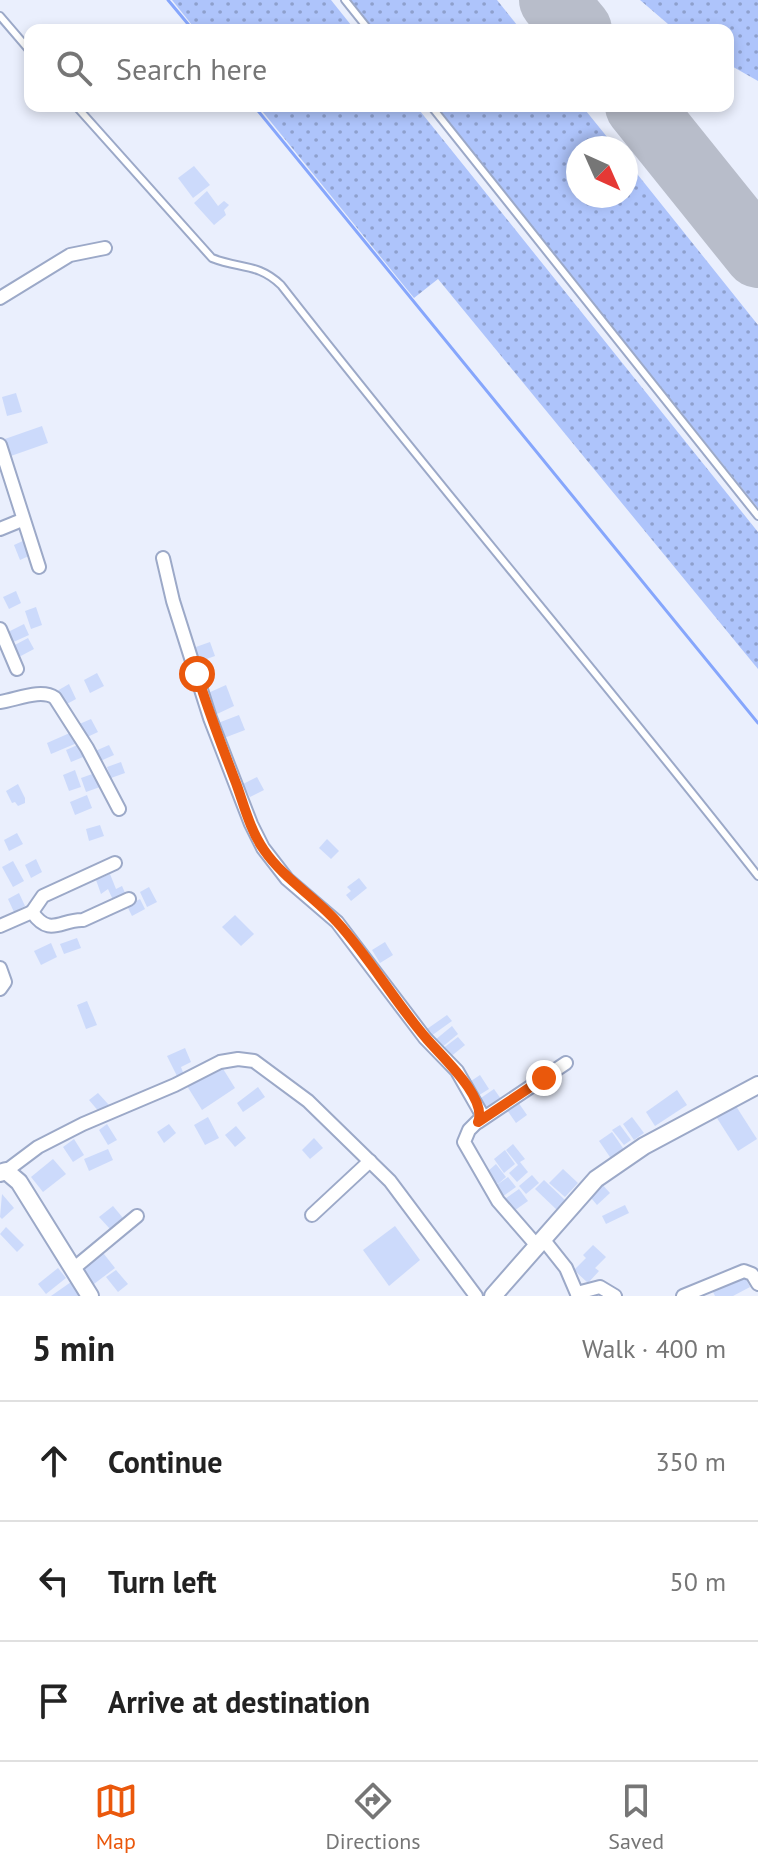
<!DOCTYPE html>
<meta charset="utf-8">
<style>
:root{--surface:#fff;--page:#f2f2f2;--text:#222;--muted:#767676;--line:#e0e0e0;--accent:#ea580c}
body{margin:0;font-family:"PT Sans",sans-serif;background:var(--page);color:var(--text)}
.compass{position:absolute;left:566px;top:136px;width:72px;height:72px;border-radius:50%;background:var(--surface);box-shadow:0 4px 12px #0003;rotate:135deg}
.stop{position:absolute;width:24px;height:24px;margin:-18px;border:6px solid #ea580c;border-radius:50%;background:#fff}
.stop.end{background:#ea580c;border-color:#fff;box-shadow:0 2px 8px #0008}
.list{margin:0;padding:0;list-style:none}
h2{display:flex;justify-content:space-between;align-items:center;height:104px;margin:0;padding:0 32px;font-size:34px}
h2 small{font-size:26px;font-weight:400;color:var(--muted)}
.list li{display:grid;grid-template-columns:52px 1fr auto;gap:24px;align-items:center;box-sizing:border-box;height:120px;padding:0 32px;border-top:2px solid var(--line)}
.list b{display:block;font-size:30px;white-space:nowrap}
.list em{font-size:26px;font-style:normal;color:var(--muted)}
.icon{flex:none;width:44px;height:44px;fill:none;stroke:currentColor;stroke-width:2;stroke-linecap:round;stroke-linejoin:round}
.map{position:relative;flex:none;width:758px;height:1296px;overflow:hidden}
.search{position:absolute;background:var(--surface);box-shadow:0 4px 12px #0003;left:24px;right:24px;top:24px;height:88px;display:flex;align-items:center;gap:20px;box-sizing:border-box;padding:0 28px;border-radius:16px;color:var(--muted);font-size:30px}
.sheet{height:464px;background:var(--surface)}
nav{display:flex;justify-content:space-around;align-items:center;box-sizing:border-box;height:112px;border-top:2px solid var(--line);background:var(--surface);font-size:22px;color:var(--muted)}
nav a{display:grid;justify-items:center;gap:4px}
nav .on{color:var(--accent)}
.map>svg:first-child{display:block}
.grass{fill:url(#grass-dots)}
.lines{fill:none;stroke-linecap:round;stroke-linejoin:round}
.stream{stroke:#86a6fc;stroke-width:3}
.runway{stroke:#b8bdca;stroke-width:68}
.building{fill:#ccdafb}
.lane-casing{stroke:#9ca9c8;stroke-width:10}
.street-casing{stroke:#9ca9c8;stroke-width:16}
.secondary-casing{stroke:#9ca9c8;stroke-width:20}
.lane{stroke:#fff;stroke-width:6}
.street{stroke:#fff;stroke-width:12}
.secondary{stroke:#fff;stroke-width:16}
.route{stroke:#ea580c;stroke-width:10}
</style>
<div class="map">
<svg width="758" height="1296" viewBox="0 0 758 1296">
<defs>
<pattern id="grass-dots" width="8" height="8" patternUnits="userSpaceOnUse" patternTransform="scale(2)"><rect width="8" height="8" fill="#aec4fb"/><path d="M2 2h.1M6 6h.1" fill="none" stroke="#8ea0cd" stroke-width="1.8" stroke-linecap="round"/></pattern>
</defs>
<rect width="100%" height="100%" fill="#eaeffd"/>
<g class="grass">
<path d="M172,0H331L355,30H196Z"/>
<path d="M350,0H497L521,30H374Z"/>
<path d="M640,0H758V81L728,64V30H675Z"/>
<path d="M258,106H416L758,532V669L438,279L414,298Z"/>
<path d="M435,106H582L616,148H578V196H626V160L758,325V508Z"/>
</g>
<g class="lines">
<g class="stream">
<path d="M168,0L193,30"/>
<path d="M254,106L758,723"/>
</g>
<g class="runway">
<path d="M553,0L578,30"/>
<path d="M639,106L758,254"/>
</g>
</g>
<g class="building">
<path d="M194,166L210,185L193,198L178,178Z"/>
<path d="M207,191L218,206L224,201L229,205L224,210L226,215L214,225L194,203Z"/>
<path d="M16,393L22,412L7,416L2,397Z"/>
<path d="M42,426L48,443L8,457L2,440Z"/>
<path d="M25,540L31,555L20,560L14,545Z"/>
<path d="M16,591L21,603L9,609L3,597Z"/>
<path d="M36,607L42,625L31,629L25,611Z"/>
<path d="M24,624L29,635L9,644L4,634Z"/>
<path d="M28,638L34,649L17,658L11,647Z"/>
<path d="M210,642L215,656L198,662L193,648Z"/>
<path d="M97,673L104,686L90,693L84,680Z"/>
<path d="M69,684L76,699L65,705L57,691Z"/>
<path d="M226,685L234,706L217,714L208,693Z"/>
<path d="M239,715L245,730L224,738L218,723Z"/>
<path d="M91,719L98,732L83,739L77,725Z"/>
<path d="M72,732L77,743L51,754L47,743Z"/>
<path d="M82,743L88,755L71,762L66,750Z"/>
<path d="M109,745L114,755L98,762L93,752Z"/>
<path d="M121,762L125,773L111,778L107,767Z"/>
<path d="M75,770L81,787L69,791L63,775Z"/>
<path d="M95,773L100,787L86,792L81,778Z"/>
<path d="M257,777L264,790L250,797L243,784Z"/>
<path d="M18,784L25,798V803L18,806L15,802L12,803L6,791Z"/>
<path d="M87,795L92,808L75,815L70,802Z"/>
<path d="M100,825L104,836L89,841L86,829Z"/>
<path d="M17,833L23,844L9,851L4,840Z"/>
<path d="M327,839L339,851L331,859L319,848Z"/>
<path d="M36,859L42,872L31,878L25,865Z"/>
<path d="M13,861L24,881L13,887L2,867Z"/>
<path d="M110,874L116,889L122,886L126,895L113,900L108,889L101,894L96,880Z"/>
<path d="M359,878L367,888L351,901L346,895L351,891L347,887Z"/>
<path d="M149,887L157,902L147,907L140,892Z"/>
<path d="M19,893L25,906L14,912L8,899Z"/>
<path d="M140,899L145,909L132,916L127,906Z"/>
<path d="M235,915L254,934L241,946L222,927Z"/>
<path d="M77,938L81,948L64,954L60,944Z"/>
<path d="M385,942L393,955L380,963L372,950Z"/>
<path d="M51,943L57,957L41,965L34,951Z"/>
<path d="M87,1001L97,1025L86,1029L77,1005Z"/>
<path d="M447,1015L452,1021L431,1036L427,1029Z"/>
<path d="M452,1026L458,1034L441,1048L435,1040Z"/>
<path d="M458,1037L465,1045L449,1058L442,1049Z"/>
<path d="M185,1048L191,1062L181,1067L184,1075L178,1078L167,1056Z"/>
<path d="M220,1064L235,1088L202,1110L187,1086Z"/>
<path d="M480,1075L489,1089L476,1097L468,1083Z"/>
<path d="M258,1087L265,1097L243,1112L237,1103Z"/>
<path d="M494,1089L501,1099L485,1110L478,1100Z"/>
<path d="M677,1090L687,1105L655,1126L646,1112Z"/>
<path d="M98,1093L109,1105L100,1113L89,1100Z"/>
<path d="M518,1102L527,1115L516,1123L507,1110Z"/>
<path d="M734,1103L757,1139L738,1151L715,1115Z"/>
<path d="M208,1117L219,1138L205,1145L194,1125Z"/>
<path d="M632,1117L644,1133L634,1140L623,1124Z"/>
<path d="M107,1124L117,1140L108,1145L99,1130Z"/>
<path d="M169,1124L176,1133L164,1143L157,1132Z"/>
<path d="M620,1125L631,1140L624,1145L612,1130Z"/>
<path d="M236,1126L246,1138L235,1147L225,1135Z"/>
<path d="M612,1132L625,1151L612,1160L599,1141Z"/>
<path d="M314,1138L323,1148L310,1159L302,1150Z"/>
<path d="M74,1139L84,1155L73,1162L63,1147Z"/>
<path d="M513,1144L525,1159L520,1162L528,1172L517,1182L509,1173L518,1165L506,1150Z"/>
<path d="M108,1149L113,1160L89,1171L84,1159Z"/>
<path d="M505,1150L515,1164L504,1173L494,1159Z"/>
<path d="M53,1159L66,1174L43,1192L31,1177Z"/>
<path d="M496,1164L506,1177L498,1184L487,1172Z"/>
<path d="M563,1169L578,1183L565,1197L549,1183Z"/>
<path d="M532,1175L539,1183L526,1194L519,1186Z"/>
<path d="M508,1177L516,1187L502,1197L494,1187Z"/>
<path d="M544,1180L566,1201L557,1210L535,1189Z"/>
<path d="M599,1181L610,1193L597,1205L586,1192Z"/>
<path d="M519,1189L528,1201L511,1213L502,1201Z"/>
<path d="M2,1194L14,1208L2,1219L0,1217Z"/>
<path d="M625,1205L629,1213L606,1224L602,1216Z"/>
<path d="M113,1206L123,1218L110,1229L99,1217Z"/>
<path d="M395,1226L420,1260L389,1286L363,1250Z"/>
<path d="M6,1227L24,1245L17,1252L0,1234Z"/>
<path d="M593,1245L606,1257L595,1268L599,1271L588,1283L574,1270L586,1258L583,1255Z"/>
<path d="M100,1249L115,1268L90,1287L75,1268Z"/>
<path d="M58,1268L66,1278L46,1294L38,1284Z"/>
<path d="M116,1270L128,1284L118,1292L106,1277Z"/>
<path d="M744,1275L750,1287L733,1296H715L713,1292Z"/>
<path d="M71,1282L81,1296H51Z"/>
</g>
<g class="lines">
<defs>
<g id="lane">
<path d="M345,0L369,30"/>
<path d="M0,16L30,51"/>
<path d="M76,106L212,258C240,269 258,263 281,285C437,485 602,677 758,876"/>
<path d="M431,106L758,516"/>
</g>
<g id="street">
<path d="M0,298L70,255L105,248"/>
<path d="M0,445L39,567"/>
<path d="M0,529L22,520"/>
<path d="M163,558L173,601L210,718L251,824L263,848L287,879L337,922L425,1038L457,1071L481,1113L480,1119L469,1130L464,1142L498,1201L538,1247"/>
<path d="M0,629L17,669"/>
<path d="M0,702C16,700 41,688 55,698L87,748L119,809"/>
<path d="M32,912L43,896L115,863"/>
<path d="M0,926L32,912C50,938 61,919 83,920L129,899"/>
<path d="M0,968L5,982L0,989"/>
<path d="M478,1122L566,1063"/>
<path d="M6,1171L38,1147L83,1124L175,1085L220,1062L238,1059L254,1061L308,1101L390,1181L476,1296"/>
<path d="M312,1215L370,1161"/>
<path d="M543,1239L566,1268L578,1296"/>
<path d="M73,1269L137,1216"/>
<path d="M577,1293L600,1287L615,1296"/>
<path d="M683,1296L744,1271L752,1274L758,1284"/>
</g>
<g id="secondary">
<path d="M0,1173L6,1171L19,1182L90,1296"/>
<path d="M493,1296L596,1179L644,1146L758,1085"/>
</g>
</defs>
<use href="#lane" class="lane-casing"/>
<use href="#street" class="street-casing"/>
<use href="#secondary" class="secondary-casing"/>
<use href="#lane" class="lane"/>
<use href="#street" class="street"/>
<use href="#secondary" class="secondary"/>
</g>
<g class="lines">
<path class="route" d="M197,674C208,711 222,746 236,783C244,805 250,830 264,850C284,879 314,896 337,922C370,958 394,1001 426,1038C440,1055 488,1098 478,1122L544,1078"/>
</g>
</svg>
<svg class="compass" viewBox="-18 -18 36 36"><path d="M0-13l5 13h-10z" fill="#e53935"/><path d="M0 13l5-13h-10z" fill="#767676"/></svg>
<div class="stop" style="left:197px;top:674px"></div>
<div class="stop end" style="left:544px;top:1078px"></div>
<div class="search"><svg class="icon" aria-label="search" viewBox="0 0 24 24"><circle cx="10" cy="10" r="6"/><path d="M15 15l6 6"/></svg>Search here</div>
</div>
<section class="sheet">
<h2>5 min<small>Walk · 400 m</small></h2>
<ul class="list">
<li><svg class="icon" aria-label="ahead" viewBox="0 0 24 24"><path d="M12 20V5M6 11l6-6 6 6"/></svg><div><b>Continue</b></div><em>350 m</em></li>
<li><svg class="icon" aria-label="left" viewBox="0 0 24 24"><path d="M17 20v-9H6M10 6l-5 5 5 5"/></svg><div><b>Turn left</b></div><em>50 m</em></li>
<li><svg class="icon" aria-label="arrive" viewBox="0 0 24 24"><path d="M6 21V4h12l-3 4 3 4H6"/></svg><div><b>Arrive at destination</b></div></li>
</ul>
</section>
<nav>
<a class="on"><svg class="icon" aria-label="map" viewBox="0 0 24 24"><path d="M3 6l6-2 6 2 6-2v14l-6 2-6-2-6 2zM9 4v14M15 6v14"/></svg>Map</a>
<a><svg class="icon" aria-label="directions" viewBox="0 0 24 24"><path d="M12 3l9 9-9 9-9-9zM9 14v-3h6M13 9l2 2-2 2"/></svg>Directions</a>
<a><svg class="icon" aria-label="saved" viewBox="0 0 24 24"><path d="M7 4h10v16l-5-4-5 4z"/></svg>Saved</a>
</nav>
